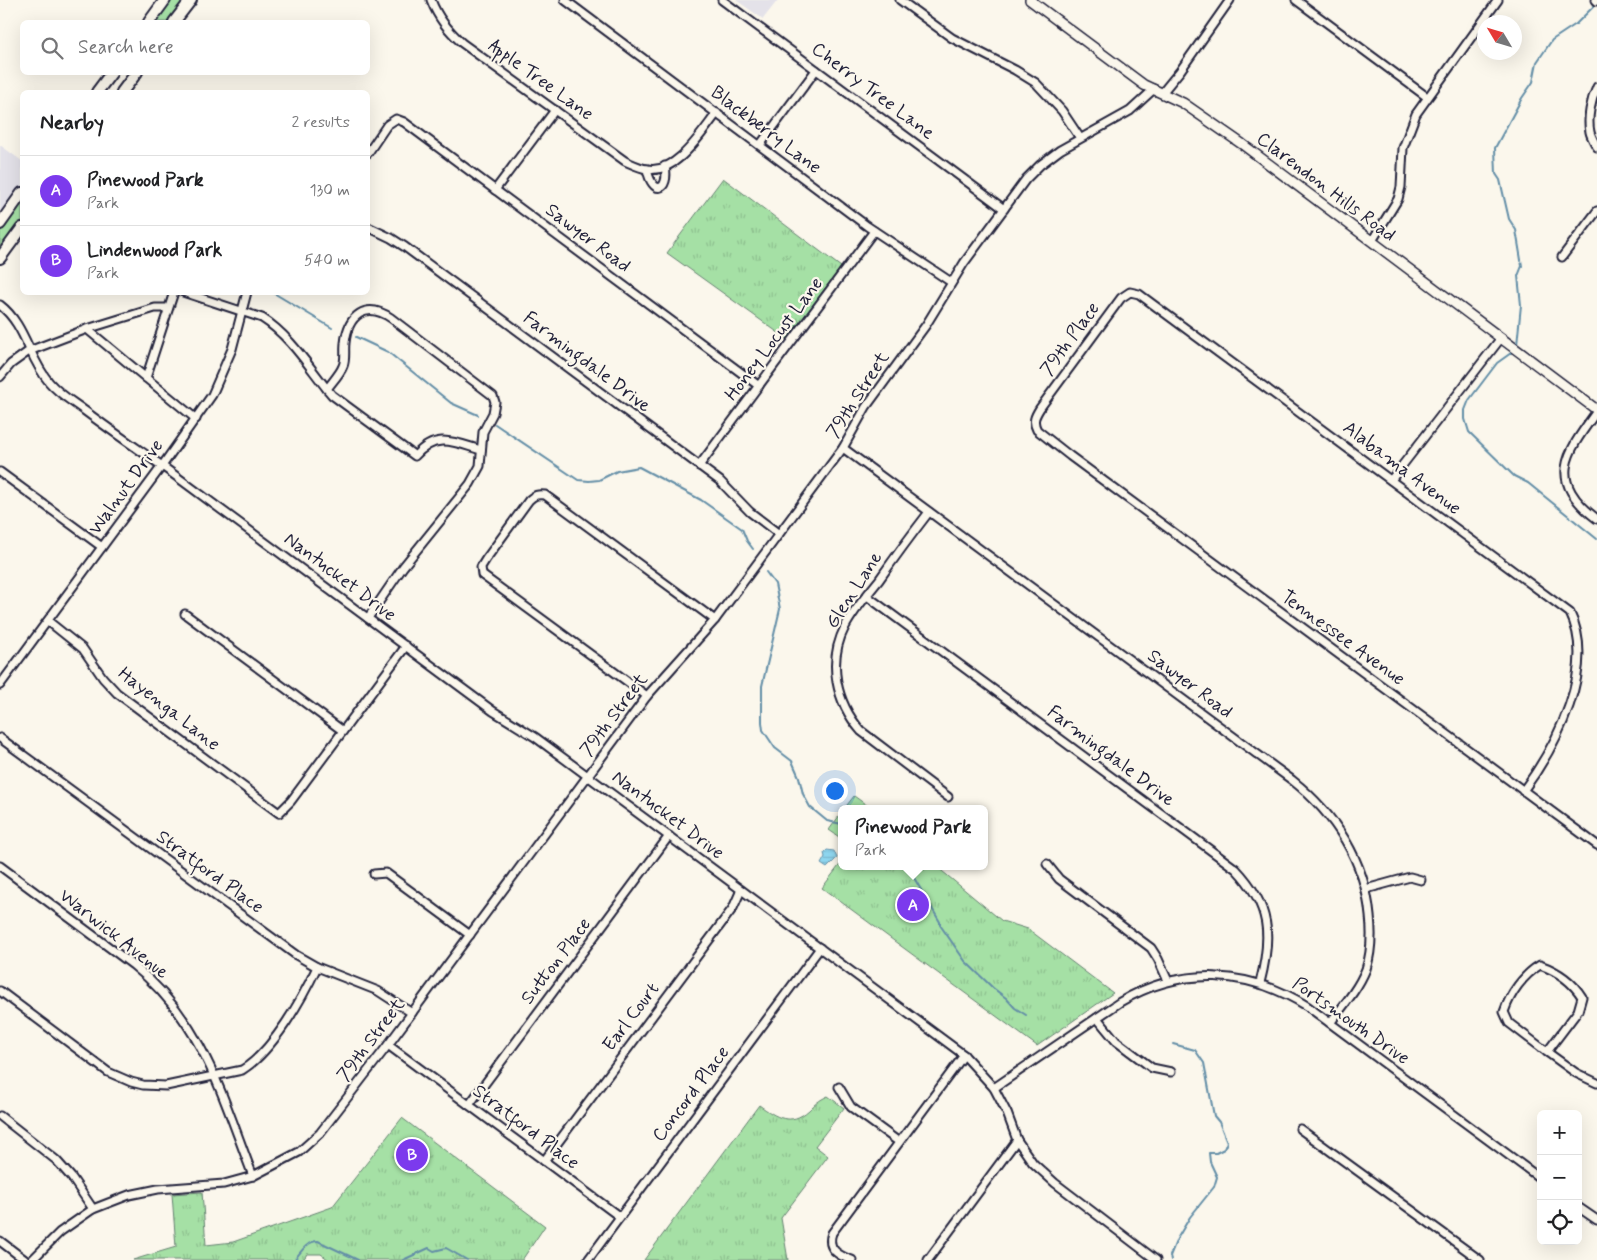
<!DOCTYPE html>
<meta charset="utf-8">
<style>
:root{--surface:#fff;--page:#f6f6f6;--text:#202124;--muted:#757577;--line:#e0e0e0;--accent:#7c3aed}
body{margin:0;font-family:Mynerve,sans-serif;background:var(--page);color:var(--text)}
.controls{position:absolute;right:15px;bottom:15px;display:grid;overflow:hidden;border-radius:8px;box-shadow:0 5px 20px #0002}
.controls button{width:45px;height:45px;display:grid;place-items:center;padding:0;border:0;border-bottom:1px solid var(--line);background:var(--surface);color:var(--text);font:25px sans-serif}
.compass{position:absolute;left:1477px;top:15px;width:45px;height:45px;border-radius:50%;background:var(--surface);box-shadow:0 5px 20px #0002;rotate:308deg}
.you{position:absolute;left:834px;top:790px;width:18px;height:18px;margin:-12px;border:4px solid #fff;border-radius:50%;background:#1a73e8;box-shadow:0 0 0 8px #1a73e833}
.badge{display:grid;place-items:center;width:32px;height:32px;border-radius:50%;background:var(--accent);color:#fff;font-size:16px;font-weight:700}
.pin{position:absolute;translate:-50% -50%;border:2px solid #fff;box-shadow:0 1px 5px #0006}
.popup{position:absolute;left:838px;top:805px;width:150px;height:65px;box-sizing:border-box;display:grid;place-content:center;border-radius:8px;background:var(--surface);filter:drop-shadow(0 1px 4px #0005);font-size:16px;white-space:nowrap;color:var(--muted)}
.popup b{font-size:19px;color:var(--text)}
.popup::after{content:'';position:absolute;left:50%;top:100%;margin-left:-10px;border:10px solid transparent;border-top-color:var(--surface)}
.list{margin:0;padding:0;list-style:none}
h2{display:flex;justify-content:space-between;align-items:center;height:65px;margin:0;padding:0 20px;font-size:21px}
h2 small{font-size:16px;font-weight:400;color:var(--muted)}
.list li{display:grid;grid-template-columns:32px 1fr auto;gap:15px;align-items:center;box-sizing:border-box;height:70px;padding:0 20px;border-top:1px solid var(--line)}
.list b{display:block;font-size:19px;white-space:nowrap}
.list p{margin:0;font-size:16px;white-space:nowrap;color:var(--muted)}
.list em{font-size:16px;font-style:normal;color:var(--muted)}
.icon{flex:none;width:28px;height:28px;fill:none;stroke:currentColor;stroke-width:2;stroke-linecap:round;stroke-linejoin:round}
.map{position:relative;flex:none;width:1597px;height:1260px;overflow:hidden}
.search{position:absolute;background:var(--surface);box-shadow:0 5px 20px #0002;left:20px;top:20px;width:350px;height:55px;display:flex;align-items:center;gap:12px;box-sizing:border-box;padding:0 18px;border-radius:8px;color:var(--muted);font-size:19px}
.panel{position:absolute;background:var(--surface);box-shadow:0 5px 20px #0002;left:20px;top:90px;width:350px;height:205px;border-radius:8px}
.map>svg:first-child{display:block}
.built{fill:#e4e2e9}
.green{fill:#a5e0a5;stroke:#648170}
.park{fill:url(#park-tufts);stroke:#648170}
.water{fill:url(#water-rules);stroke:#638ea7}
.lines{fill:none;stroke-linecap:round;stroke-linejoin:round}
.stream{stroke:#638ea7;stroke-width:2}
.minor-casing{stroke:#22223b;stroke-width:11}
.tertiary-casing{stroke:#22223b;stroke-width:12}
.secondary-casing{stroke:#22223b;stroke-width:14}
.minor{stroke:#fbf7ec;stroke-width:7}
.tertiary{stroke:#fbf7ec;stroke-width:9}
.secondary{stroke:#fbf7ec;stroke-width:10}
.labels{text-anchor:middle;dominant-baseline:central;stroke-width:4.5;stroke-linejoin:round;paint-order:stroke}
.street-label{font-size:19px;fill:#22223b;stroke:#fbf7ec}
</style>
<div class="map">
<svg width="1597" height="1260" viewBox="0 0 1597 1260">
<defs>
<pattern id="park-tufts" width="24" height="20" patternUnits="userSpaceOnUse" patternTransform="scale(1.25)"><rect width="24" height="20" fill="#a5e0a5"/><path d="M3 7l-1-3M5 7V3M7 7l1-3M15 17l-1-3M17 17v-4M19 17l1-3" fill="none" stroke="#8ec08f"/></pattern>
<pattern id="water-rules" width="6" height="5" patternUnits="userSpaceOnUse" patternTransform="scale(1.25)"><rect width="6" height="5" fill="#8ed6ef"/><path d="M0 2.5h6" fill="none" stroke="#7ab7ce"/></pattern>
</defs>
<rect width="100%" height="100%" fill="#fbf7ec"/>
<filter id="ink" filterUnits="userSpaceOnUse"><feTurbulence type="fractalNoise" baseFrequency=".02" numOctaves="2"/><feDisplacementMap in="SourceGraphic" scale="10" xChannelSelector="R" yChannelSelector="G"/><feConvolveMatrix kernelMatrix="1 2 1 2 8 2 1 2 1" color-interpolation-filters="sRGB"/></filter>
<g filter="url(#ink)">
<g class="built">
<path d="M736,0H778L763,19Z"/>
<path d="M0,145L22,161V186L0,216Z"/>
</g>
<g class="green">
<path d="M170,0H185L168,22H156Z"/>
<path d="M22,201V220L0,251V231Z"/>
</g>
<g class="park">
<path d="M723,178L841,267L787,339L667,253Z"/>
<path d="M854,796L872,809H844Z"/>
<path d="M842,812V839L829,830Z"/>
<path d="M842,862V866H936L1002,921L1028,929L1113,993L1037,1046L822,888Z"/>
<path d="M828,1096L844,1108L815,1146L828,1156L781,1218L788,1260H644L759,1105C776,1117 790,1127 809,1110C815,1104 819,1100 828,1096Z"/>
<path d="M402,1118L545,1226L522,1260H329L321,1254H307L303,1260H133L176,1247L172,1194L202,1192L206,1245L233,1242L332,1207Z"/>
</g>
<path class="water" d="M827,850L834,851L837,858L827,868L821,864L825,857L824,853Z"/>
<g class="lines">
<g class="stream">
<path d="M272,292L332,328"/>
<path d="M356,337L388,352L451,403L478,415"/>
<path d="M1517,345L1521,305L1518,276L1522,266L1516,230L1509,219L1500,180L1496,174L1495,148L1522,98L1533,82L1537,62L1552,40L1576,24L1594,6"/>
<path d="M1511,353L1497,363L1469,400L1465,410V419L1469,432L1514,476L1528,483L1597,539"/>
<path d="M495,424L578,480L589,481L599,480L617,471L639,467L701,500L742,529L747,541L753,549"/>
<path d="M766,572L775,584L780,609L762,686V722L763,730L775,748L792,761L799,777L803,794L810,807L827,821L842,824"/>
<path d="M907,866L940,922V925L965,961L993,988L1006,998L1015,1008L1026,1015"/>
<path d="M294,1260C301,1252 307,1241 318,1241L358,1260"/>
<path d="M403,1260L429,1248L434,1251L446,1248L467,1260"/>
<path d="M1171,1260L1170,1256L1177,1239L1190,1217L1214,1187L1217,1177L1210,1162L1209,1153H1216L1224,1149L1227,1142L1219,1122L1214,1116L1204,1063L1195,1050L1173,1044"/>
</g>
<defs>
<g id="minor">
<path d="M431,0C438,18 448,30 462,43L625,161C632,164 640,168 647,169C676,175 702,132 717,113"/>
<path d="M565,0L867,226L951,282"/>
<path d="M722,0L1004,209"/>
<path d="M900,0L952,38L1015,70L1036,83L1062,111L1080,138"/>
<path d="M1296,0L1427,97"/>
<path d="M1596,0L1597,1"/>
<path d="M1597,87C1591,100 1587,118 1590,132C1591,137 1595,143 1597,147"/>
<path d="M1162,93L1180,71L1230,0"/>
<path d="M760,145L816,70"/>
<path d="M368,153L387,125L396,119L404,122L759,386"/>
<path d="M647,169C652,196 670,192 665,166"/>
<path d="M495,190L555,110"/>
<path d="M368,227L391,238L405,247L720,481L750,512L779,534"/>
<path d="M1372,241L1398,199L1401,187L1403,148L1416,114L1498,0"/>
<path d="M1562,257L1597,211"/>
<path d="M183,292L262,318C289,335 307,364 327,389C332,382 340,374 343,366C346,359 344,350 345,343C348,315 366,301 391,318L493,396L495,402L493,413L483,432L480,466L470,484L403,567L368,618"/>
<path d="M0,305C25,324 29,359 49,382C59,394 73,402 85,411C113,432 141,451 169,471L493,711L535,737L964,1055L994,1088L1007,1113L1017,1140L1033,1163L1055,1183L1156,1260"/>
<path d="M87,329L146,378L174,292"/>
<path d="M0,377L11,364L29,351L87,329L155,308H168"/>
<path d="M146,378L196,419"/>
<path d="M327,389L332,395L415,456C436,432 454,442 481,450"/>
<path d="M1597,411C1566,454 1546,480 1597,519"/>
<path d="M843,448L1292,780C1335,814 1365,861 1370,916C1372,934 1372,951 1366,969C1358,989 1343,1006 1330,1023"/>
<path d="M699,466L874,231"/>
<path d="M0,472L102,547"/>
<path d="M1391,480L1501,338"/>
<path d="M929,512C912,534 895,557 879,580C867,595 854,610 845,627C827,662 836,702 861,731L948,797"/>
<path d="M867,596L1236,869C1271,906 1272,936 1260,983"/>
<path d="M185,614L343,731"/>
<path d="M48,621L83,649L103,678L117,693L279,813L291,801L406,646"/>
<path d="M0,685L162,466L212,395L232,349L247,292"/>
<path d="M647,696L482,575L481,567L486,559L529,500C534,495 538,494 545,495L715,620"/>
<path d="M0,738L296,955L317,967L378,991L412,1013"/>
<path d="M1523,791C1557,745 1597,667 1570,613L1139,294L1130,292L1121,298L1040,408C1035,416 1032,421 1037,430L1070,456L1597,845"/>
<path d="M1047,864L1059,879L1151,948L1158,959L1168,981"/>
<path d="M0,866L133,965C203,1021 222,1096 253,1176"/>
<path d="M374,874L386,873L470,935"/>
<path d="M1366,889L1410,877L1421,880"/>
<path d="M1540,965C1557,971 1572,981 1582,997L1578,1011L1547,1052L1509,1023L1504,1012C1510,994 1523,975 1540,965Z"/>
<path d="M0,991L108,1072L131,1082L143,1085L166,1086L242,1070C273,1051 302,999 317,967"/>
<path d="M1097,1018L1116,1041L1152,1068L1171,1072"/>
<path d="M388,1045L620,1217"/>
<path d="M1547,1052L1576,1073L1597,1083"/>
<path d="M839,1087L851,1107L899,1142"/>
<path d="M994,1088L1120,1002C1181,966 1248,969 1307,1006L1541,1179"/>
<path d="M469,1105L669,836"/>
<path d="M0,1116L56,1160L72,1178L93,1209"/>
<path d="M1300,1129L1480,1260"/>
<path d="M544,1161L733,908L741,890"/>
<path d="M1578,1207L1597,1220"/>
<path d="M0,1241L25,1260"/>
<path d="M32,1260L60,1232L93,1209L129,1195L158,1189L224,1184L253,1176L299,1152L320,1133L388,1045L647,696L715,620L843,448L866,407L926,325L964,263L1026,179L1040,165L1060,150L1130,111L1154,89"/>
<path d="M588,1260L820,948"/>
<path d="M852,1260C839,1256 826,1249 832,1233L964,1055"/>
<path d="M928,1260L1017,1140"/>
</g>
<path id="tertiary" d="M1030,0L1144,85L1183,103L1242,144L1597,410"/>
<g id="secondary">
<path d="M149,22L165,0"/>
<path d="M174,22L191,0"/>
<path d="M97,92L112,72"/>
<path d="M122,92L137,72"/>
<path d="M0,224L22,193"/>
<path d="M0,258L22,228"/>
</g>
</defs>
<use href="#minor" class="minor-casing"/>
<use href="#tertiary" class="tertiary-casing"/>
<use href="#secondary" class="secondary-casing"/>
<use href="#minor" class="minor"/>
<use href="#tertiary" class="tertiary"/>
<use href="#secondary" class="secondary"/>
</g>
</g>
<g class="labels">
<g class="street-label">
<text transform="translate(541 80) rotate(36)">Apple Tree Lane</text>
<text transform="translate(873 91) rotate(37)">Cherry Tree Lane</text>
<text transform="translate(766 130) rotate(37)">Blackberry Lane</text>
<text transform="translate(1326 187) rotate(37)">Clarendon Hills Road</text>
<text transform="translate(588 238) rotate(37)">Sawyer Road</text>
<text transform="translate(774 339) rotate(-53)">Honey Locust Lane</text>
<text transform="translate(1070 339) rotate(-54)">79th Place</text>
<text transform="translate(587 362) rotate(37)">Farmingdale Drive</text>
<text transform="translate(858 395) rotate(-57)">79th Street</text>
<text transform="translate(1402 468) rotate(37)">Alabama Avenue</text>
<text transform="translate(126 487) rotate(-54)">Walnut Drive</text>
<text transform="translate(340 577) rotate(37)">Nantucket Drive</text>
<text transform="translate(854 590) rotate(-57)">Glen Lane</text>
<text transform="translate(1343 638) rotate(36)">Tennessee Avenue</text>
<text transform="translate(1190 684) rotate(37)">Sawyer Road</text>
<text transform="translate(169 709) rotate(38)">Hayenga Lane</text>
<text transform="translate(614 715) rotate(-53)">79th Street</text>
<text transform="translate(1111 756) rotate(37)">Farmingdale Drive</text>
<text transform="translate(668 815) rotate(37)">Nantucket Drive</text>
<text transform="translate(210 872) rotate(36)">Stratford Place</text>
<text transform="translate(114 934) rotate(38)">Warwick Avenue</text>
<text transform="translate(556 961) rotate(-53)">Sutton Place</text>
<text transform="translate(631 1017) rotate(-53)">Earl Court</text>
<text transform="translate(1351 1021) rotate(35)">Portsmouth Drive</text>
<text transform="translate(371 1040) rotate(-53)">79th Street</text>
<text transform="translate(691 1094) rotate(-53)">Concord Place</text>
<text transform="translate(526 1127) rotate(37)">Stratford Place</text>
</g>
</g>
</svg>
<div class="controls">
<button>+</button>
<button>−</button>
<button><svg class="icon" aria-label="locate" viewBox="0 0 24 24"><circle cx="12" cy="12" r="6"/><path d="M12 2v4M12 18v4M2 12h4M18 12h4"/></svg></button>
</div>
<svg class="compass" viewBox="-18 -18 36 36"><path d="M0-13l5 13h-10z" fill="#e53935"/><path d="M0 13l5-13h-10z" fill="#757577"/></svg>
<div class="you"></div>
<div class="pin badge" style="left:913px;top:905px">A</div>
<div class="popup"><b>Pinewood Park</b>Park</div>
<div class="pin badge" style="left:412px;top:1155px">B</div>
<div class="search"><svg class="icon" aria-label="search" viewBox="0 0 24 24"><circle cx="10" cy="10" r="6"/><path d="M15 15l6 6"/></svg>Search here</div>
<section class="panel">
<h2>Nearby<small>2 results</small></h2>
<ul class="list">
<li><span class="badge">A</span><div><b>Pinewood Park</b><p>Park</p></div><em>130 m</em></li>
<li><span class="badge">B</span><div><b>Lindenwood Park</b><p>Park</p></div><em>540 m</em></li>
</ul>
</section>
</div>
